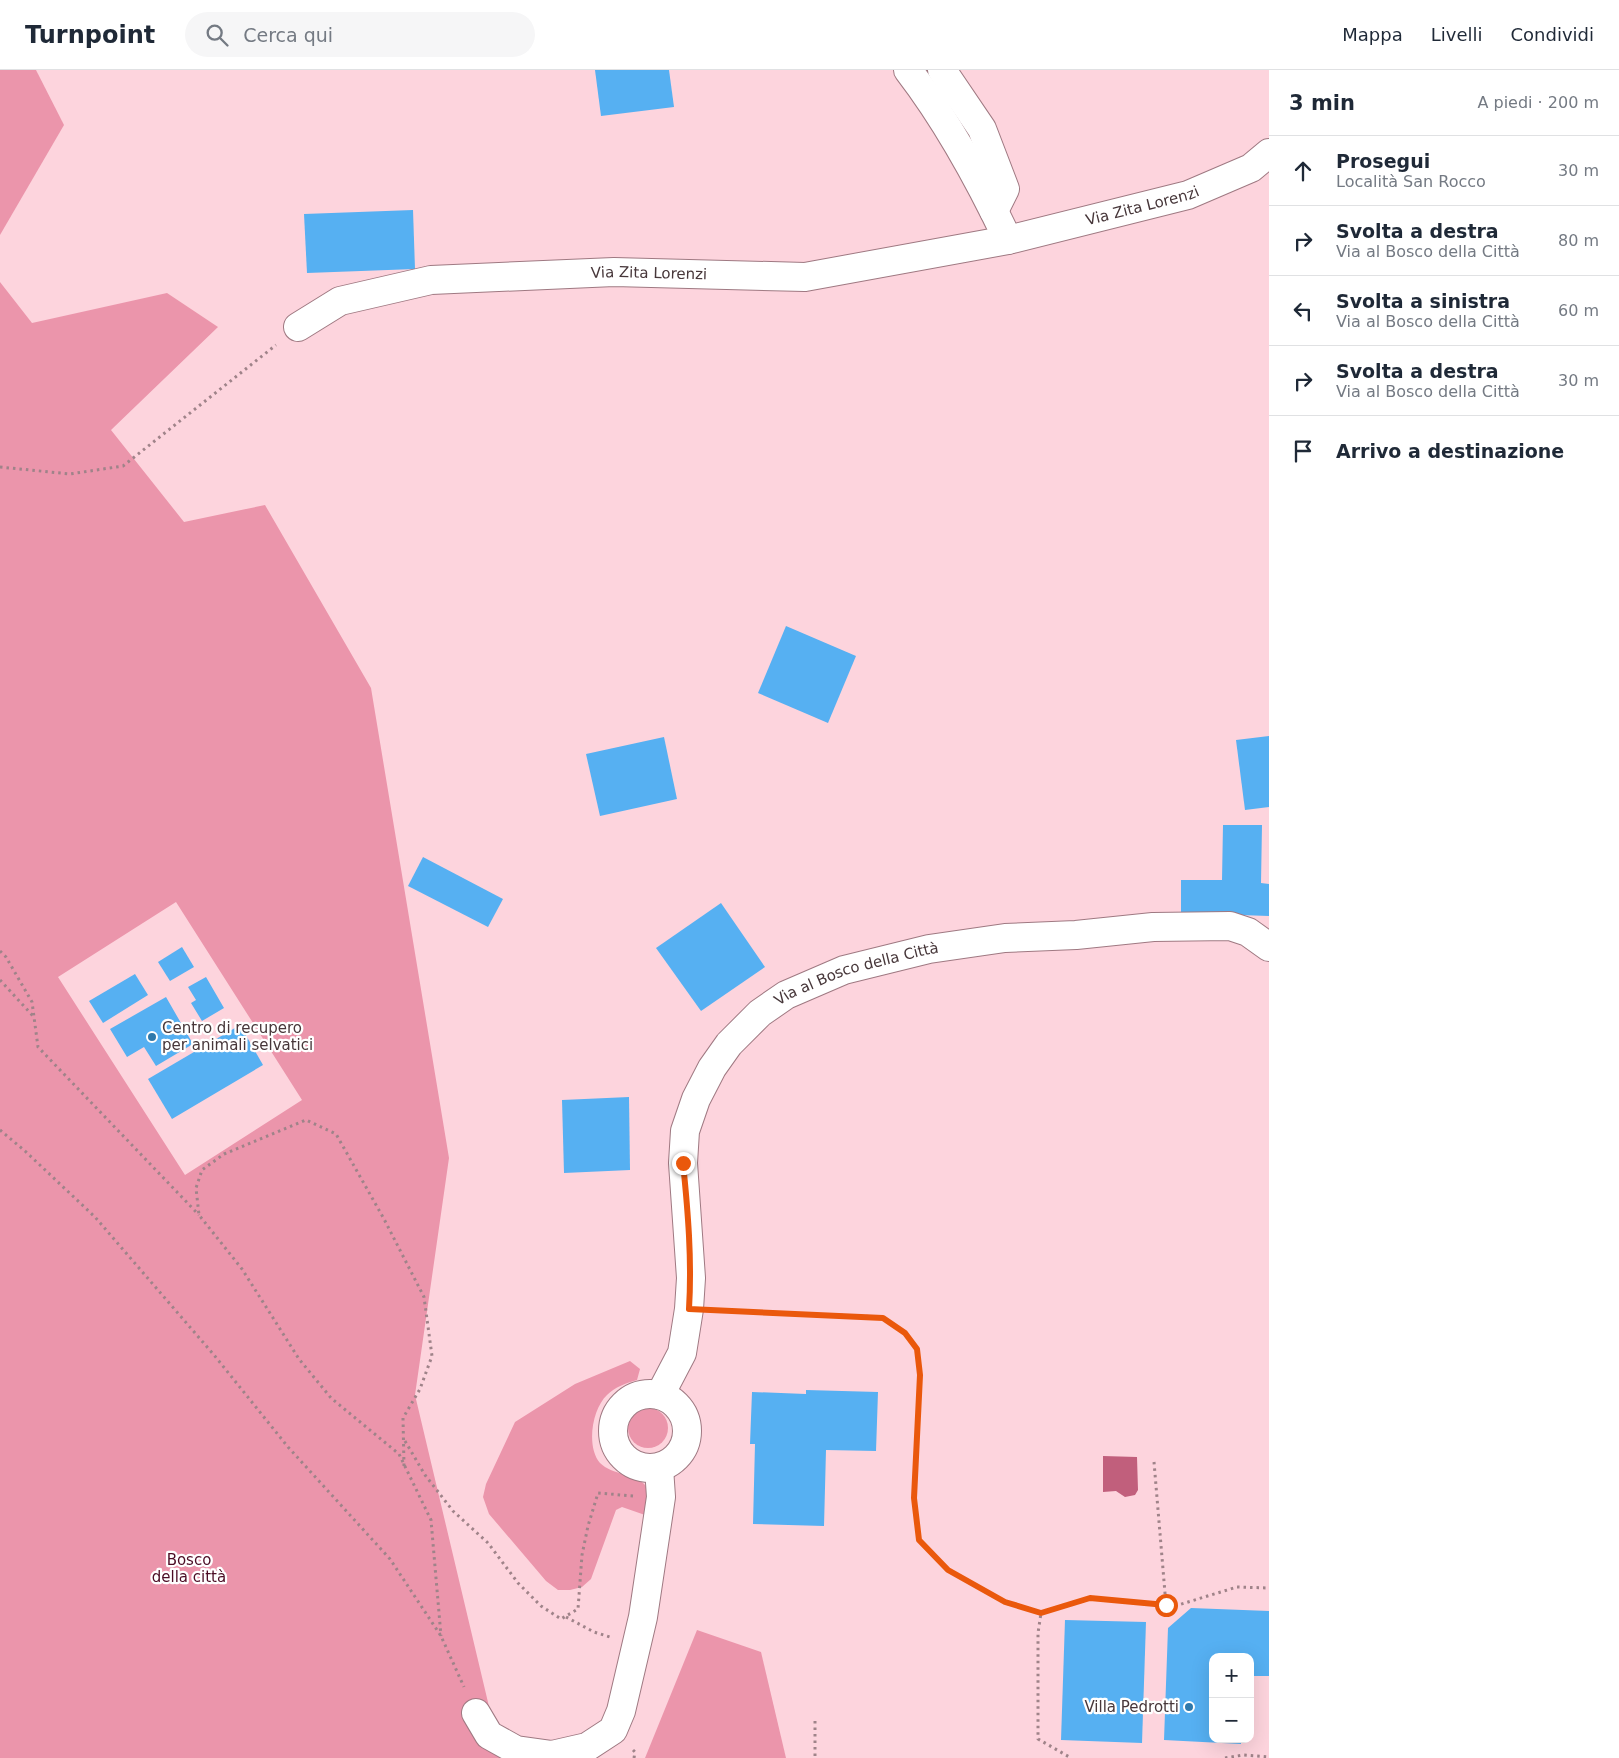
<!DOCTYPE html>
<html lang="it">
<meta charset="utf-8">
<style>
:root{--surface:#fff;--page:#f6f6f7;--text:#1f2937;--muted:#747a83;--line:#e0e1e3}
body{margin:0;font-family:"DejaVu Sans",sans-serif;background:var(--page);color:var(--text)}
.controls{position:absolute;right:15px;bottom:15px;display:grid;overflow:hidden;border-radius:10px;box-shadow:0 5px 20px #0002}
.controls button{width:45px;height:45px;display:grid;place-items:center;padding:0;border:0;border-bottom:1px solid var(--line);background:var(--surface);color:var(--text);font:25px sans-serif}
.stop{position:absolute;width:15px;height:15px;margin:-11px;border:4px solid #ea580c;border-radius:50%;background:#fff}
.stop.end{background:#ea580c;border-color:#fff;box-shadow:0 1px 5px #0008}
.list{margin:0;padding:0;list-style:none}
h2{display:flex;justify-content:space-between;align-items:center;height:65px;margin:0;padding:0 20px;font-size:21px}
h2 small{font-size:16px;font-weight:400;color:var(--muted)}
.list li{display:grid;grid-template-columns:32px 1fr auto;gap:15px;align-items:center;box-sizing:border-box;height:70px;padding:0 20px;border-top:1px solid var(--line)}
.list b{display:block;font-size:19px;white-space:nowrap}
.list p{margin:0;font-size:16px;white-space:nowrap;color:var(--muted)}
.list em{font-size:16px;font-style:normal;color:var(--muted)}
.icon{flex:none;width:28px;height:28px;fill:none;stroke:currentColor;stroke-width:2;stroke-linecap:round;stroke-linejoin:round}
.map{position:relative;flex:none;width:1269px;height:1688px;overflow:hidden}
header{display:flex;align-items:center;gap:30px;box-sizing:border-box;height:70px;padding:0 25px;background:var(--surface);border-bottom:1px solid var(--line)}
header strong{font-size:24px}
nav{display:flex;gap:28px;margin-inline-start:auto;font-size:18px}
.search{width:350px;height:45px;background:var(--page);display:flex;align-items:center;gap:12px;box-sizing:border-box;padding:0 18px;border-radius:28px;color:var(--muted);font-size:19px}
main{display:flex}
aside{flex:1;background:var(--surface)}
.map>svg:first-child{display:block}
.green{fill:#eb95ab;fill-rule:evenodd}
.water{fill:#c15f7c}
.building{fill:#56b0f2}
.lines{fill:none;stroke-linecap:round;stroke-linejoin:round}
.minor-casing{stroke:#9f7982;stroke-width:30}
.path{stroke:#9f8389;stroke-width:3;stroke-dasharray:2.5 4;stroke-linecap:butt}
.minor{stroke:#fff;stroke-width:28}
.route{stroke:#ea580c;stroke-width:6}
.poi-dot{fill:#2f79ac;stroke:#fff;stroke-width:2}
.labels{text-anchor:middle;dominant-baseline:central;stroke-width:4.5;stroke-linejoin:round;paint-order:stroke}
.street-label{font-size:15px;fill:#47373a;stroke:#fff}
.poi-label{font-size:15px;fill:#47373a;stroke:#fff;text-anchor:start}
.park-label{font-size:15px;fill:#4c0d25;stroke:#fff}
</style>
<header>
<strong>Turnpoint</strong>
<div class="search"><svg class="icon" aria-label="search" viewBox="0 0 24 24"><circle cx="10" cy="10" r="6"/><path d="M15 15l6 6"/></svg>Cerca qui</div>
<nav><a>Mappa</a><a>Livelli</a><a>Condividi</a></nav>
</header>
<main>
<div class="map">
<svg width="1269" height="1688" viewBox="0 0 1269 1688">
<rect width="100%" height="100%" fill="#fdd4dd"/>
<g class="green">
<path d="M0,0H36L64,55L0,165Z"/>
<path d="M0,212L32,253L167,223L218,257L111,360L184,452L265,435L371,618L449,1088L415,1325L501,1687L505,1688H0ZM176,832L302,1030L185,1105L58,907Z"/>
<path d="M630,1291L640,1299L637,1310C626,1313 615,1317 607,1325C592,1339 586,1377 600,1393C612,1405 636,1404 645,1415C651,1424 647,1435 645,1445L622,1437L616,1440L591,1509L582,1517L570,1520H558L546,1511L489,1444L483,1427L486,1414L515,1352L575,1314Z"/>
<circle cx="648" cy="1358" r="20"/>
<path d="M697,1560L761,1582L786,1688H645Z"/>
</g>
<path class="water" d="M1103,1386L1137,1387L1138,1420L1135,1425L1125,1427L1116,1421L1103,1422Z"/>
<g class="building">
<path d="M595,0H669L674,37L601,46Z"/>
<path d="M413,140L415,199L307,203L304,144Z"/>
<path d="M786,556L856,586L828,653L758,623Z"/>
<path d="M1269,666V737L1245,740L1236,670Z"/>
<path d="M664,667L677,729L600,746L586,684Z"/>
<path d="M1223,755H1262L1261,813L1269,814V846L1181,843V810H1222Z"/>
<path d="M423,787L503,829L488,857L408,816Z"/>
<path d="M721,833L765,897L701,941L656,878Z"/>
<path d="M182,877L194,897L170,911L158,892Z"/>
<path d="M135,904L148,925L103,953L89,931Z"/>
<path d="M206,907L224,938L202,951L191,933L196,930L188,917Z"/>
<path d="M166,927L193,974L156,996L144,977L127,987L110,959Z"/>
<path d="M240,955L263,995L172,1049L148,1009Z"/>
<path d="M629,1027L630,1100L564,1103L562,1030Z"/>
<path d="M806,1320L878,1322L876,1381L826,1380L824,1456L753,1454L755,1374H750L752,1322L806,1324Z"/>
<path d="M1191,1538L1269,1541V1606H1250V1587H1213V1669H1241V1674L1164,1670L1168,1558Z"/>
<path d="M1065,1550L1146,1552L1142,1673L1061,1670Z"/>
</g>
<g class="lines">
<defs>
<g id="minor">
<path d="M908,0C948,52 980,111 1008,170"/>
<path d="M942,0L982,59L1005,119L994,141"/>
<path id="s1" d="M298,257L340,231L431,210L614,202L805,207L1008,170L1188,125L1251,98L1269,83"/>
<circle cx="650" cy="1361" r="37"/>
<path id="s2" d="M660,1325L682,1283L689,1239L691,1208L683,1093L685,1061L696,1029L712,998L729,974L760,943L786,925L844,900L929,879L1005,868L1076,865L1153,857L1230,856L1248,862L1269,877"/>
<path d="M476,1643L489,1665L516,1680L552,1685L587,1677L613,1660L621,1641L643,1547L661,1427L659,1398"/>
</g>
</defs>
<use href="#minor" class="minor-casing"/>
<g class="path">
<path d="M0,397L70,404L123,396L276,275"/>
<path d="M0,881L6,887L32,932L38,977L199,1145"/>
<path d="M0,910L33,946"/>
<path d="M0,1060L25,1081L95,1147L214,1285L288,1377L390,1489L441,1566L464,1617"/>
<path d="M717,1240L883,1247L905,1263L917,1279L920,1305L914,1429L919,1470L948,1500L1005,1533L1041,1543L1038,1563V1669L1071,1688"/>
<path d="M405,1371L425,1405L453,1441L488,1473L518,1513L541,1536L561,1549L578,1539L582,1485L588,1456L598,1423L633,1426"/>
<path d="M1154,1392L1166,1535"/>
<path d="M404,1396L403,1348L420,1319L432,1286L424,1227L384,1149L336,1064L306,1050L224,1084L202,1100L196,1118L199,1145L242,1199L299,1289L331,1328L399,1384L431,1450L441,1566"/>
<path d="M1041,1543L1090,1528L1175,1536L1237,1517L1269,1518"/>
<path d="M566,1547L594,1562L610,1567"/>
<path d="M815,1651V1688"/>
<path d="M633,1680L635,1682L634,1688"/>
<path d="M1225,1688L1243,1685L1269,1687"/>
</g>
<use href="#minor" class="minor"/>
</g>
<g class="lines">
<path class="route" d="M683,1093C688,1142 692,1190 689,1239L883,1248L905,1263L917,1279L920,1305L914,1428L919,1470L948,1500L1005,1532L1041,1543L1090,1528L1166,1535"/>
</g>
<g class="poi-dot">
<circle cx="152" cy="967" r="5"/>
<circle cx="1189" cy="1637" r="5"/>
</g>
<g class="labels">
<g class="street-label">
<text stroke="none"><textPath href="#s1" startOffset="862">Via Zita Lorenzi</textPath></text>
<text stroke="none"><textPath href="#s1" startOffset="361">Via Zita Lorenzi</textPath></text>
<text stroke="none"><textPath href="#s2" startOffset="518">Via al Bosco della Città</textPath></text>
</g>
<g class="poi-label">
<text x="162" y="958">Centro di recupero<tspan x="162" dy="17">per animali selvatici</tspan></text>
<text x="1179" y="1637" text-anchor="end">Villa Pedrotti</text>
</g>
<g class="park-label">
<text x="189" y="1490">Bosco<tspan x="189" dy="17">della città</tspan></text>
</g>
</g>
</svg>
<div class="controls">
<button>+</button>
<button>−</button>
</div>
<div class="stop" style="left:1166px;top:1535px"></div>
<div class="stop end" style="left:683px;top:1093px"></div>
</div>
<aside>
<h2>3 min<small>A piedi · 200 m</small></h2>
<ul class="list">
<li><svg class="icon" aria-label="ahead" viewBox="0 0 24 24"><path d="M12 20V5M6 11l6-6 6 6"/></svg><div><b>Prosegui</b><p>Località San Rocco</p></div><em>30 m</em></li>
<li><svg class="icon" aria-label="right" viewBox="0 0 24 24"><path d="M7 20v-9h11M14 6l5 5-5 5"/></svg><div><b>Svolta a destra</b><p>Via al Bosco della Città</p></div><em>80 m</em></li>
<li><svg class="icon" aria-label="left" viewBox="0 0 24 24"><path d="M17 20v-9H6M10 6l-5 5 5 5"/></svg><div><b>Svolta a sinistra</b><p>Via al Bosco della Città</p></div><em>60 m</em></li>
<li><svg class="icon" aria-label="right" viewBox="0 0 24 24"><path d="M7 20v-9h11M14 6l5 5-5 5"/></svg><div><b>Svolta a destra</b><p>Via al Bosco della Città</p></div><em>30 m</em></li>
<li><svg class="icon" aria-label="arrive" viewBox="0 0 24 24"><path d="M6 21V4h12l-3 4 3 4H6"/></svg><div><b>Arrivo a destinazione</b></div></li>
</ul>
</aside>
</main>
